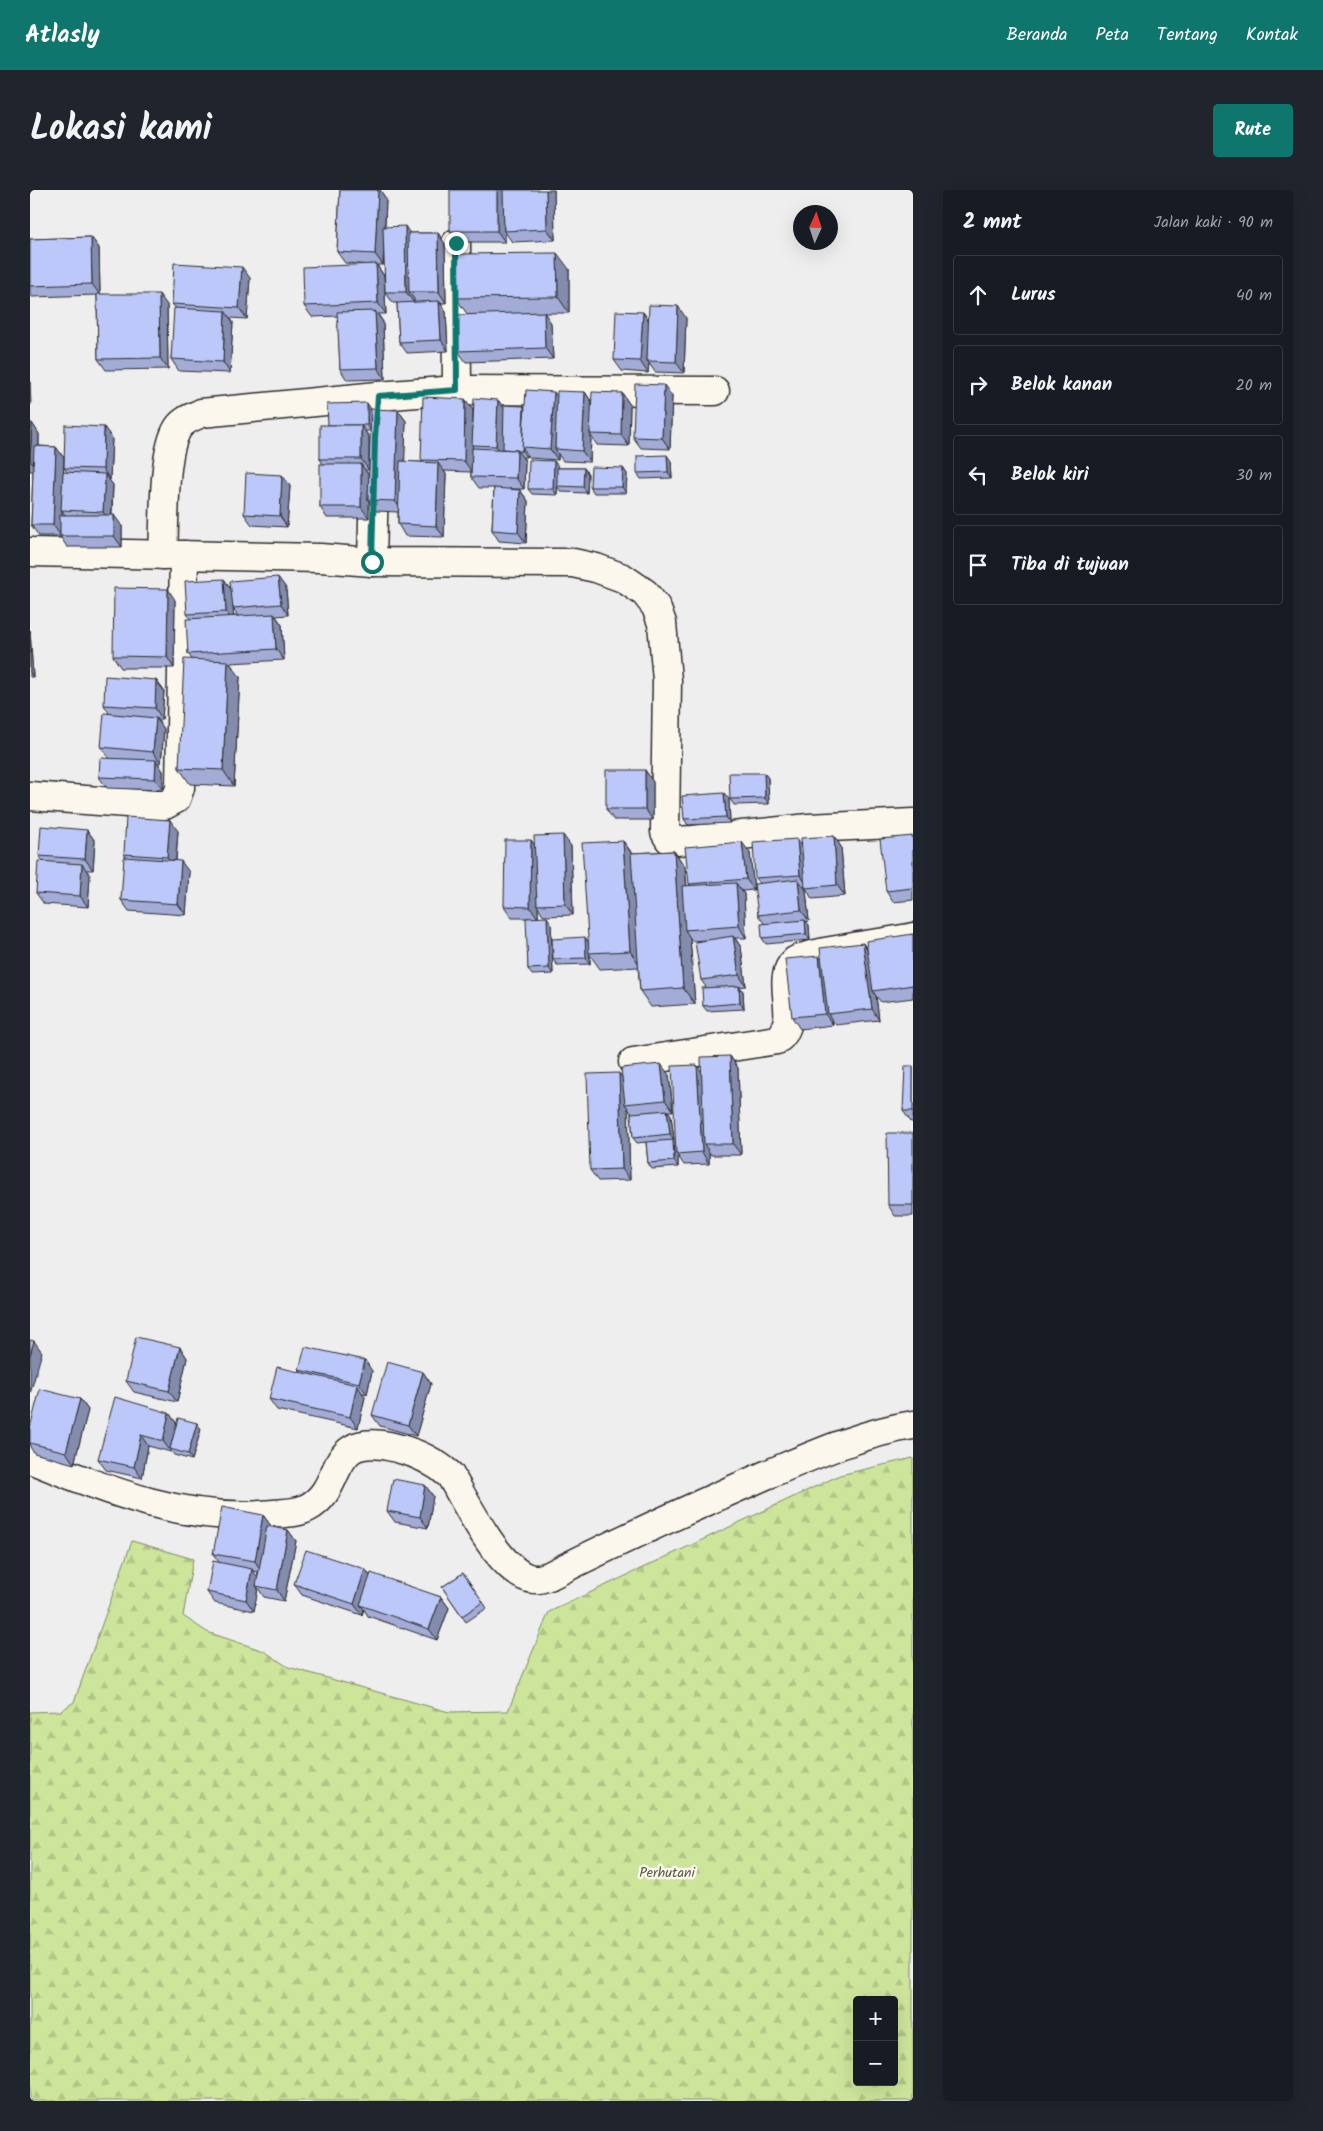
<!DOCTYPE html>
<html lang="id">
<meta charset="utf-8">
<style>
:root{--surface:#171b24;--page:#20242c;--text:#f1f3f6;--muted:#9ea1a6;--line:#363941;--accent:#0f766e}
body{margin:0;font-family:Kalam,sans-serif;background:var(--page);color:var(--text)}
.controls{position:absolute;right:15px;bottom:15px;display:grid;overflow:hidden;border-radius:5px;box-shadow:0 5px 20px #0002}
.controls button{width:45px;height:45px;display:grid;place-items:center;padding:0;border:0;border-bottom:1px solid var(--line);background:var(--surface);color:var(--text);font:25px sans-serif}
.compass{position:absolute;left:763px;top:15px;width:45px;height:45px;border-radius:50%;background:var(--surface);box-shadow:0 5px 20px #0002;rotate:3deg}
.stop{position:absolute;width:15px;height:15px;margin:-11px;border:4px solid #0f766e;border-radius:50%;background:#fff}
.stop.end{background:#0f766e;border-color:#fff;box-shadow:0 1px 5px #0008}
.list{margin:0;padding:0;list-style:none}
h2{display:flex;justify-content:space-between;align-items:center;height:65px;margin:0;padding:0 20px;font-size:21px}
h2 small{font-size:16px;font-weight:400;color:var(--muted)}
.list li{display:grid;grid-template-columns:32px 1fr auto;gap:15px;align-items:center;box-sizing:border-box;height:80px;margin:0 10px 10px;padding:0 10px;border:1px solid var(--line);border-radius:5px}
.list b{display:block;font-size:19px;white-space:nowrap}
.list em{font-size:16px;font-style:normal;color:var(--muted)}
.icon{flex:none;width:28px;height:28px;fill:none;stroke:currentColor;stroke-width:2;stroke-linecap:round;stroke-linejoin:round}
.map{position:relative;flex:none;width:883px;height:1911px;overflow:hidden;border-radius:5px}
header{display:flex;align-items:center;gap:30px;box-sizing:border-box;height:70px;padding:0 25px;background:var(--accent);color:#fff}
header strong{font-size:24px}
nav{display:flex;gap:28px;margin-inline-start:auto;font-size:18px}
.intro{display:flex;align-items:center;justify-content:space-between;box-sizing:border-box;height:120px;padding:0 30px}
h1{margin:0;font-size:35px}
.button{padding:12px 22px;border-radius:5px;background:var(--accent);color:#fff;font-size:18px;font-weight:700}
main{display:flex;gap:30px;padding:0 30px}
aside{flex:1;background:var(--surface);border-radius:5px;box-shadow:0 5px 20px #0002}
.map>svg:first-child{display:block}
.forest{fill:url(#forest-firs);stroke:#7c8863;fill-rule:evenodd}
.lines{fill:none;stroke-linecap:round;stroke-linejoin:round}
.minor-casing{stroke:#2b2b2b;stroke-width:31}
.minor{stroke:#fbf7ec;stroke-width:28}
.wall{fill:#a2acd6;stroke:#2b2b2b;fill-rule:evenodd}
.shaded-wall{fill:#848cae;stroke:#2b2b2b}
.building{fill:#bcc8f9;stroke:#2b2b2b}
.route{stroke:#0f766e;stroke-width:6}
.labels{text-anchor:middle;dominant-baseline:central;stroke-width:5;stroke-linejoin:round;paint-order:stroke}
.park-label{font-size:14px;fill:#545a47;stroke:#fbf7ec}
</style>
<header>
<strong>Atlasly</strong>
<nav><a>Beranda</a><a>Peta</a><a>Tentang</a><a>Kontak</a></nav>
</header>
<div class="intro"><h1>Lokasi kami</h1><a class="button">Rute</a></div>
<main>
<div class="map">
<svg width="883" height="1911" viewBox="0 0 883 1911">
<defs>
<pattern id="forest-firs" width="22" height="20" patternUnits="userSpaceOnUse" patternTransform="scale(1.25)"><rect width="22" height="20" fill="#cde59b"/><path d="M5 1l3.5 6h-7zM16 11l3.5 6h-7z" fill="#b0c586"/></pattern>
</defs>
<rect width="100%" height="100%" fill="#eeeeef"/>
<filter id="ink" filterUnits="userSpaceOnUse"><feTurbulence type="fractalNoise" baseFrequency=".02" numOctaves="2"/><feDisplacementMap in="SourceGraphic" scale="10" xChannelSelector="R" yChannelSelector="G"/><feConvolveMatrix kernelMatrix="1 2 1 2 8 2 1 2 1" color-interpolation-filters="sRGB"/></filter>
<g filter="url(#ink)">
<path class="forest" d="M883,1268V1911H0V1522L31,1521L44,1512L102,1351L163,1369L153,1426L177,1442L234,1461L258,1477L419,1522L478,1521L519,1422L810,1285ZM827,1810H864V1892H827Z"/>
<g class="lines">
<defs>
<g id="minor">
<path d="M426,53L427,200"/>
<path d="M0,362L290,368L342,372L543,373L566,378L593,388L615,403L626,417L632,433L637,490L635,642L639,649L645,651L663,650L779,638L883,633"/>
<path d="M133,365C135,333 132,263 148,238C153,230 163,227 171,223L348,206"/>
<path d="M342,372L345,247L348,206L427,200L685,201"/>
<path d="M0,606L125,615H135L146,609L150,598L154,365"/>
<path d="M603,872L747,850C773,831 743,790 765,771C777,762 862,752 883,747"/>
<path d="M0,1269C79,1301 157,1333 244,1324C255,1323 268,1323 277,1318C318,1297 293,1239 367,1258C387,1263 404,1271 420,1285C436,1311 473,1392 508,1389C511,1389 515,1387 519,1386C590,1350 663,1317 736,1285C784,1265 832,1243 883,1235"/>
</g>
</defs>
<use href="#minor" class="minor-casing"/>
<use href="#minor" class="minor"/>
</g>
<g class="wall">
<path d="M310,0H350L356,9L355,37L380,43H408L415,54L416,113H410L416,122L418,161L377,163L369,152L367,113H363L355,102L354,57L353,75H347L354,86L356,124H348L353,132L355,189L317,190L310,179L308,126L282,127L274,116L341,75L315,73L307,62Z"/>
<path d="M524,0L525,50L482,52L475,42V52H428L420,41Z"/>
<path d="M61,47L69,58L70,104L137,115L138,179L76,180L68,169L67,105L2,107L0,104V49Z"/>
<path d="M539,79V123H514L521,133L523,169L436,172L428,161L437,124L426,108Z"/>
<path d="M220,88L217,129L200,128L203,132L200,183L149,181L141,169L146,118L142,114Z"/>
<path d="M613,122L619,130L656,128L654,183L625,182L619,173L618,183L592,181L584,170Z"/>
<path d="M555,202L561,211L592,203L600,215L599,256L567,255L561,246L560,272L533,271L528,264V270L500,268L497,264L496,267H493L495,271L494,299H479L490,300L498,311L496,353L469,351L462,340L464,298H449L441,287V282L414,281L416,284L414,347L375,346L368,334V322L346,321L339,311V328H297L290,317L293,274L290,269L298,235L341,219V235L368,220L376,231L374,272H393L391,270L435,209L443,220V245L468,210L474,219L494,216L527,207ZM335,241H341L339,285L335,280H339V247Z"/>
<path d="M642,206L640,259L611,258L603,247Z"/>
<path d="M0,233H2L9,244V256L26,257L34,268L33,293L37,282L34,278L82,248L80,290H79L83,295L82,325L92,336V357H37L30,346H9L1,335L3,281H0ZM32,320L35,325H32Z"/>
<path d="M641,271L642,288L611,289L607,283Z"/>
<path d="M528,276V278H554L558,284L557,303L531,302L527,296V305L502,304L498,299Z"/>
<path d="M593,278L597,284L596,303H564L560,297Z"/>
<path d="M252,285L260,296L257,337L222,335L214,324Z"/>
<path d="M194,389L201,399L256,398L258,425L246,426L252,435L254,470L200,473L210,487L204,596L160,594L149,578L162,469L158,464L160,428L157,424ZM203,418L208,426H203Z"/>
<path d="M145,410L144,478H91L83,466Z"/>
<path d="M0,440L3,487H0Z"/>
<path d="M126,490L134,501L132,529H127L134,539L131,573H128L133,581V600L77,598L69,587L79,568L71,557L79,523L74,515Z"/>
<path d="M615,580L623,592V630H584L576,619Z"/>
<path d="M734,583L738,588L739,614L704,615L700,609Z"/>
<path d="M699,609L700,633L658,635L654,629Z"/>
<path d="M57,640L65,651L63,680H56L60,685L58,717L14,714L6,703L13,671L9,666Z"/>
<path d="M148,641L146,671L159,682L156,725L99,721L91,710L96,667L94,664Z"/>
<path d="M804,646L811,657L815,706L782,709L775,696L774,697L776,700L779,731L776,732L779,735L780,750L736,754L732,748L734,733L728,725L729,693L725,688L772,655Z"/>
<path d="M883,646V710L863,712L856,701Z"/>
<path d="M501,650L504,655L541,656L543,725L514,726L508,717V727L521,733L523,784L502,785L498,779L499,728H482L474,716Z"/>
<path d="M593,651L602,663L644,661L655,677L657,696L660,695L659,694L720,663L724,700L712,701L714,704L716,748H705L711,757L716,796L709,797L713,801L714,819L677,821L673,816L676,797L671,790L675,750L662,751L660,748L665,814L621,817L610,801L608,777L570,779L560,765V774L527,775L523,769L558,752Z"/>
<path d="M883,744V808L851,812L846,806L849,830L806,835L802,830L803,835L770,839L762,827L791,769Z"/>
<path d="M700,866L708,878L711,965H681L679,962V974L654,975L648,966V977L622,979L618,973L616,952L607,953L603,948L601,923L598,918L600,990L568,991L560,980L592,887L639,885L643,921H638L641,925L644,950H642L645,953L671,880Z"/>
<path d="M883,876V932H881L873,921Z"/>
<path d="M883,943V1026H865L858,1015Z"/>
<path d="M150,1157L157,1168L147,1212L104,1202L96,1191Z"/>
<path d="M269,1180L342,1181L337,1204L332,1203L335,1207L328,1238L247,1220L239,1209L272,1183Z"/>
<path d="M393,1182L401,1194L386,1246L350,1236L342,1225Z"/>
<path d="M50,1209L58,1220L44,1274L4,1263L0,1257V1238Z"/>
<path d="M139,1223L147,1234L167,1233L171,1239L162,1270L144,1265L141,1261V1262L118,1256L112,1288L76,1280L68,1269Z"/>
<path d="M395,1295L403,1306L398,1338L365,1332L357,1321Z"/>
<path d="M233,1325L241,1336L258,1340L266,1351L254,1411L234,1407L228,1398L224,1421L185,1413L177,1402L189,1372L183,1364ZM223,1381L228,1382L227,1387Z"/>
<path d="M335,1379L340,1386L411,1407L419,1418L407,1450L338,1426L334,1419L332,1425L272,1405L264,1394Z"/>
<path d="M433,1383L457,1418L436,1432L412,1397Z"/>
</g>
<g class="shaded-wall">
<path d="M348,0H350L356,9L353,75L345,64Z"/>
<path d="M467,0H475L474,41L475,42V52L467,41Z"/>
<path d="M516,0H524L525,50L517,39Z"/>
<path d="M375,36L383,48L379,102L384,109V113L376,102Z"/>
<path d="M408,43L415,54L416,113L409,102Z"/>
<path d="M61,47L69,58L70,105L62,94Z"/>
<path d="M527,63L539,79V123L528,107Z"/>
<path d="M346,74L354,86L356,124L348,113Z"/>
<path d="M212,77L220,88L217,129L209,118Z"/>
<path d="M129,104L137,115L138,179L130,168Z"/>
<path d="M409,111L416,122L418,161L411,150Z"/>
<path d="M648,116L656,128L654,183L646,172Z"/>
<path d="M195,121L203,132L200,183L193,172Z"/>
<path d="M345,121L353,132L355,189L348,178Z"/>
<path d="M514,122L521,133L523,169L515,158Z"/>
<path d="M613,122L620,133L617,171L619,173L618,183L610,171Z"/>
<path d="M0,190L1,215L0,214Z"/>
<path d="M634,195L642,206L640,259L632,248Z"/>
<path d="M524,202L532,213L525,259L528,264V270L520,259Z"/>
<path d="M555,202L563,214L560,244L561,246L560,272L552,261Z"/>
<path d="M592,203L600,215L599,256L591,245Z"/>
<path d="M435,209L443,220L442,282L434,271Z"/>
<path d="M468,210L476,221L474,267L466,256Z"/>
<path d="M337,213L341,219V241L337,235Z"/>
<path d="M368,220L376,231L373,322L365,311Z"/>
<path d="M2,233L9,244L8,282L0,270Z"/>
<path d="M331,235L339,247V280L331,269Z"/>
<path d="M74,237L82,248L80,290L73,279Z"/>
<path d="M26,257L34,268L31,346L23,335Z"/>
<path d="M493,258L497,264L496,267L492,261Z"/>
<path d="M487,260L495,271L494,299L486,288Z"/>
<path d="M637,265L641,271L642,288L638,282Z"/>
<path d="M524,271L528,276L527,305L523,299Z"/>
<path d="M408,273L416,284L414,347L406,336Z"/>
<path d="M331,274L339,286L338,310L339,311V328L331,317Z"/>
<path d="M554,278L558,284L557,303L553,297Z"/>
<path d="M593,278L597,284L596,303L592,297Z"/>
<path d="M75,284L83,295L81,333L73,322Z"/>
<path d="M252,285L260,296L257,337L250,326Z"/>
<path d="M490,300L498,311L496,353L488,342Z"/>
<path d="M84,325L92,336V357L84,346Z"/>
<path d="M248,387L256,398L258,425L251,414Z"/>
<path d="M194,389L202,401L204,433L196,422Z"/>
<path d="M138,399L145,410L144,478L137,467Z"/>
<path d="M244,424L252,435L254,470L246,459Z"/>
<path d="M0,440L3,487L0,482Z"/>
<path d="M198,471L210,487L204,596L193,580Z"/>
<path d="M126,490L134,501L132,529L125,518Z"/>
<path d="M126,528L134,539L131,573L123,562Z"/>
<path d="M126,570L133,581V600L125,589Z"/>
<path d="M615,580L623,592V630L615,619Z"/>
<path d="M734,583L738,588L739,614L735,608Z"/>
<path d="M694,603L699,609L700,633L696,627Z"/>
<path d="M140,630L148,641L145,679L137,667Z"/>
<path d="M57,640L65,651L63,680L55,669Z"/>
<path d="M533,645L541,656L543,725L535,714Z"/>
<path d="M804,646L811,657L815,706L807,695Z"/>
<path d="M767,649L775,660L778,696L770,685Z"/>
<path d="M501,650L509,661L507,715L508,717V728L500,717Z"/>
<path d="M593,651L604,667L611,777L600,761Z"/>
<path d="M712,652L720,663L724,700L716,689Z"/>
<path d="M644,661L655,677L660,739L655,740L660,748L665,814L653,798Z"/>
<path d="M151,671L159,682L156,725L148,714Z"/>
<path d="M52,674L60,685L58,717L50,706Z"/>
<path d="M768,689L776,700L779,731L771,720Z"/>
<path d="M706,693L714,704L716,748L709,736Z"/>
<path d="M517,727L521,733L523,784L519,778Z"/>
<path d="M775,730L779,735L780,750L776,744Z"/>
<path d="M703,746L711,757L716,796L709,785Z"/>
<path d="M555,747L559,753L560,774L556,768Z"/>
<path d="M833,753L841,764L843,801L846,806L849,830L842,819Z"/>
<path d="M789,766L796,777L798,824L802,830L803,835L795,824Z"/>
<path d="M709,796L713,801L714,819L710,813Z"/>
<path d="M700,866L708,878L711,965L703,954Z"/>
<path d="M631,874L639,885L643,921L635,910Z"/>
<path d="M667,875L675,886L674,954L679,962V974L672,962Z"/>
<path d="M589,883L597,894L595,914L598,918L600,990L592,979Z"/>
<path d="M637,920L641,925L644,950L640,944Z"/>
<path d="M643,950L647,955L646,964L648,966V977L644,971Z"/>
<path d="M4,1151L12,1162L0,1204V1165Z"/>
<path d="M150,1157L157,1168L147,1212L139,1201Z"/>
<path d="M335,1170L342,1181L337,1204L329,1193Z"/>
<path d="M393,1182L401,1194L386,1246L378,1235Z"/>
<path d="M327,1195L335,1207L328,1238L320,1227Z"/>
<path d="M50,1209L58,1220L44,1274L36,1262Z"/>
<path d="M139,1223L147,1234L140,1259L141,1262L133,1251Z"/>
<path d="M167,1233L171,1239L162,1270L158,1264Z"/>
<path d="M111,1245L118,1256L112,1288L104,1277Z"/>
<path d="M395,1295L403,1306L398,1338L390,1327Z"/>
<path d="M233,1325L241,1336L232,1383L225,1371Z"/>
<path d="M258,1340L266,1351L254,1411L247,1400Z"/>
<path d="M222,1379L229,1390L226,1396L228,1398L224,1421L216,1410Z"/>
<path d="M335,1379L343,1390L330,1415L334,1419L332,1425L324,1414Z"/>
<path d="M411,1407L419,1418L407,1450L399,1439Z"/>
</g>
<g class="building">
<path d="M310,0H348L345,64L307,62Z"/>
<rect x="420" y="0" width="47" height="41"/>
<path d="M473,0H516L517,39L474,41Z"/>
<path d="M375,36L376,102H355L353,37Z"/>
<path d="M378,43H408L409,102H379Z"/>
<path d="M61,47L62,94L0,96V49Z"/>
<path d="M527,63L528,107L426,108L425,64Z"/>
<path d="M144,73L212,77L209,118L142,114Z"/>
<path d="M346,74L348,113L274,116L273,77Z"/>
<path d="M67,104H129L130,168L68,169Z"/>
<path d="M409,111L411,150L369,152L367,113Z"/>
<path d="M619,115L648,116L646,172L617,171Z"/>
<path d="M144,118L195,121L193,172L141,169Z"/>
<path d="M345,121L348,178L310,179L307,122Z"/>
<path d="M586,121L613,122L610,171L584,170Z"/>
<path d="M514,122L515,158L428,161L427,125Z"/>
<path d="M605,194L634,195L632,248L603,247Z"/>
<path d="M496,200L524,202L520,259L492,257Z"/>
<path d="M527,201L555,202L552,261L525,259Z"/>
<path d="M562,202L592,203L591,245L560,244Z"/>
<path d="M393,207L435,209L434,271L391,270Z"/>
<path d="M444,208L468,210L466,256L442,255Z"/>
<path d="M337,213V235H298L297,214Z"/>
<path d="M474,215L494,216L492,261H489L487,260L473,259Z"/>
<path d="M341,219L368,220L365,311L338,310Z"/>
<path d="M0,233H2L0,270Z"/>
<path d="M35,235L74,237L73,279L34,278Z"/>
<rect x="290" y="235" width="41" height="34"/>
<path d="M4,256L26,257L23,335H1Z"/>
<path d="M442,258L487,260L486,288L441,287Z"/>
<path d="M637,265L638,282L607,283V266Z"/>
<path d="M499,270L524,271L523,299H498Z"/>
<path d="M370,271L408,273L406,336L368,334Z"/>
<rect x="290" y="274" width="41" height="43"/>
<path d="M561,277L593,278L592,297H560Z"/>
<path d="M527,278H554L553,297L527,296Z"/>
<path d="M33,282L75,284L73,322L31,320Z"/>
<path d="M216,283L252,285L250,326L214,324Z"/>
<path d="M464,298L490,300L488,342L462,340Z"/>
<rect x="30" y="325" width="54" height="21"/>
<path d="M248,387L251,414L203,418L200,391Z"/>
<path d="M194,389L196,422L157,424L155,391Z"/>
<path d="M84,398L138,399L137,467L83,466Z"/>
<path d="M244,424L246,459L158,464L156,429Z"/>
<path d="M154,469L198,471L193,580L149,578Z"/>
<path d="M75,486L126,490L125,518L74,515Z"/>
<path d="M74,523L126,528L123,562L71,557Z"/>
<path d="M70,568L126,570L125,589L69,587Z"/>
<rect x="576" y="580" width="39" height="39"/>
<path d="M699,583H734L735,608L700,609Z"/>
<path d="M694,603L696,627L654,629L652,606Z"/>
<path d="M96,627L140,630L137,667L94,664Z"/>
<path d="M11,636L57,640L55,669L9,666Z"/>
<path d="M533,645L535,714L507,715L504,646Z"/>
<path d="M804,646L807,695L775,698L771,648Z"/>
<path d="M883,646V698L856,701L850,649Z"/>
<path d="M767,649L770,685L725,688L723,652Z"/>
<path d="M475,650H501L500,717L474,716Z"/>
<path d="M593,651L600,761L559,763L552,653Z"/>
<path d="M712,652L716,689L659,694L655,657Z"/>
<path d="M644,661L653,798L610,801L601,663Z"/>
<path d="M94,667L151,671L148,714L91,710Z"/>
<path d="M8,671L52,674L50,706L6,703Z"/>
<path d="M768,689L771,720L728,725L724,694Z"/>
<path d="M706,693L709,736L655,740L652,696Z"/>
<path d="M517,727L519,778L498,779L496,728Z"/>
<path d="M775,730L776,744L732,748L731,734Z"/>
<path d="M883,744V795L843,801L836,751Z"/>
<path d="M703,746L709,785L671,790L665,752Z"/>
<path d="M555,747L556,768L523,769L522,749Z"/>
<path d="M833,753L842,819L798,824L790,758Z"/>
<path d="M789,766L795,824L762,827L755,769Z"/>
<path d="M709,796L710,813L673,816L672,798Z"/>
<path d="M700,866L703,954H674L671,867Z"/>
<path d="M631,874L635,910L595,914L591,878Z"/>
<path d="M667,875L672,962L646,964L642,876Z"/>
<path d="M875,876H883V921H873Z"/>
<path d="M589,883L592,979L560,980L557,884Z"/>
<path d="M637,920L640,944L603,948L601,923Z"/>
<path d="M857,943H883V1015H858Z"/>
<path d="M643,950L644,971L618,973L616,952Z"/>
<path d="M106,1147L150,1157L139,1201L96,1191Z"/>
<path d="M0,1150L4,1151L0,1165Z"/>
<path d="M275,1157L335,1170L329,1193L269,1180Z"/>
<path d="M357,1172L393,1182L378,1235L342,1225Z"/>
<path d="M247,1177L327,1195L320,1227L239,1209Z"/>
<path d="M10,1199L50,1209L36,1262L0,1253V1238Z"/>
<path d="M85,1207L139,1223L133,1251L111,1245L104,1277L68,1269Z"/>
<path d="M148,1228L167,1233L158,1264L140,1259Z"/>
<path d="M363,1289L395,1295L390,1327L357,1321Z"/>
<path d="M192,1317L233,1325L225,1371L183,1364Z"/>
<path d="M237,1336L258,1340L247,1400L226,1396Z"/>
<path d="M276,1360L335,1379L324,1414L264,1394Z"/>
<path d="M183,1371L222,1379L216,1410L177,1402Z"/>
<path d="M341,1383L411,1407L399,1439L330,1415Z"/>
<path d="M433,1383L453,1412L432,1426L412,1397Z"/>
</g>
</g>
<g class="lines" filter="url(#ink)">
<path class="route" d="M342,372L345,247L348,206L427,200L426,53"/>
</g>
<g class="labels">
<g class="park-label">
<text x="637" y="1683">Perhutani</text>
</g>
</g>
</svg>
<div class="controls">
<button>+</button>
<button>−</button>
</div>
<svg class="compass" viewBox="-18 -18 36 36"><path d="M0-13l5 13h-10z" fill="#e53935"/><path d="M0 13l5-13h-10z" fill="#9ea1a6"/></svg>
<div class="stop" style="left:342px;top:372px"></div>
<div class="stop end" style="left:426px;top:53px"></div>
</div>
<aside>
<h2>2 mnt<small>Jalan kaki · 90 m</small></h2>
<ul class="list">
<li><svg class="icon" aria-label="ahead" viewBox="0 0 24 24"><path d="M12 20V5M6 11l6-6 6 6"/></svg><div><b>Lurus</b></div><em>40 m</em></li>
<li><svg class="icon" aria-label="right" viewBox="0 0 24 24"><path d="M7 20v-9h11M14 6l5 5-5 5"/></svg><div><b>Belok kanan</b></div><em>20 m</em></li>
<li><svg class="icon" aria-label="left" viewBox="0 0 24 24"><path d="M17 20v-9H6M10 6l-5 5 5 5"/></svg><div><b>Belok kiri</b></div><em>30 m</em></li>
<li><svg class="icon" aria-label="arrive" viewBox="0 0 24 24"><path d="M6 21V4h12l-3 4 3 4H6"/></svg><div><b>Tiba di tujuan</b></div></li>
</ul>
</aside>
</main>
